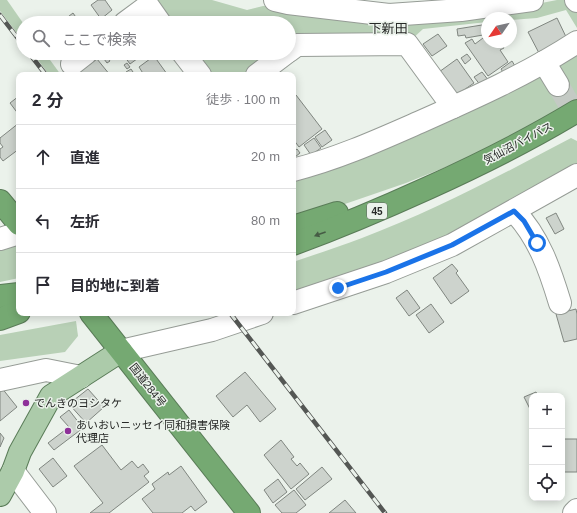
<!DOCTYPE html>
<html lang="ja">
<meta charset="utf-8">
<style>
:root{--surface:#fff;--page:#f7f7f7;--text:#2b2b33;--muted:#7c7c81;--line:#e1e1e2}
body{margin:0;font-family:Arial,"Noto Sans JP",sans-serif;background:var(--page);color:var(--text)}
.controls{position:absolute;right:12px;bottom:12px;display:grid;overflow:hidden;border-radius:8px;box-shadow:0 2px 10px #0003}
.controls button{width:36px;height:36px;display:grid;place-items:center;padding:0;border:0;border-bottom:1px solid var(--line);background:var(--surface);color:var(--text);font:20px sans-serif}
.compass{position:absolute;left:481px;top:12px;width:36px;height:36px;border-radius:50%;background:var(--surface);box-shadow:0 2px 10px #0003;rotate:236deg}
.stop{position:absolute;width:12px;height:12px;margin:-9px;border:3px solid #1a73e8;border-radius:50%;background:#fff}
.stop.end{background:#1a73e8;border-color:#fff;box-shadow:0 1px 4px #0008}
.list{margin:0;padding:0;list-style:none}
h2{display:flex;justify-content:space-between;align-items:center;height:52px;margin:0;padding:0 16px;font-size:17px}
h2 small{font-size:13px;font-weight:400;color:var(--muted)}
.list li{display:grid;grid-template-columns:26px 1fr auto;gap:12px;align-items:center;box-sizing:border-box;height:64px;padding:0 16px;border-top:1px solid var(--line)}
.list b{display:block;font-size:15px;white-space:nowrap}
.list em{font-size:13px;font-style:normal;color:var(--muted)}
.icon{flex:none;width:22px;height:22px;fill:none;stroke:currentColor;stroke-width:2;stroke-linecap:round;stroke-linejoin:round}
.map{position:relative;flex:none;width:577px;height:513px;overflow:hidden}
.search{position:absolute;background:var(--surface);box-shadow:0 2px 10px #0003;left:16px;top:16px;width:280px;height:44px;display:flex;align-items:center;gap:10px;box-sizing:border-box;padding:0 14px;border-radius:22px;color:var(--muted);font-size:15px}
.panel{position:absolute;background:var(--surface);box-shadow:0 2px 10px #0003;left:16px;top:72px;width:280px;height:244px;border-radius:8px}
.map>svg:first-child{display:block}
.green{fill:#b8d0b6}
.building{fill:#cdd3cd;stroke:#808680}
.lines{fill:none;stroke-linecap:round;stroke-linejoin:round}
.minor-tunnel{stroke:#c4cac4;stroke-width:22;stroke-dasharray:22 11;stroke-linecap:butt}
.minor-casing{stroke:#969c96;stroke-width:24}
.major-casing{stroke:#5a7c58;stroke-width:24}
.highway-casing{stroke:#5a7c58;stroke-width:24}
.minor{stroke:#fff;stroke-width:22}
.major{stroke:#accbaa;stroke-width:22}
.highway{stroke:#75a972;stroke-width:22}
.rail-casing{stroke:#545754;stroke-width:4.5}
.rail{stroke:#ebf2eb;stroke-width:3;stroke-dasharray:9;stroke-linecap:butt}
.oneway{fill:#465c45}
.route{stroke:#1a73e8;stroke-width:5}
.poi-dot{fill:#8e3099;stroke:#ebf2eb;stroke-width:1.5}
.labels{text-anchor:middle;dominant-baseline:central;stroke-width:3;stroke-linejoin:round;paint-order:stroke}
.shield{fill:#ebf2eb;stroke:#626562;stroke-width:1}
.shield-label{font-size:10px;font-weight:bold;fill:#272927}
.street-label{font-size:11px;fill:#272927;stroke:#ebf2eb}
.poi-label{font-size:11px;fill:#272927;stroke:#ebf2eb;text-anchor:start}
.quarter-label{font-size:13px;fill:#272927;stroke:#ebf2eb}
</style>
<div class="map">
<svg width="577" height="513" viewBox="0 0 577 513">
<rect width="100%" height="100%" fill="#ebf2eb"/>
<g class="green">
<path d="M0,0H7L23,23V41L0,11Z"/>
<path d="M152,0H212L247,10L263,6L506,10L557,0H572L577,7V28L566,10L537,18L511,20V18H487V22L423,29L411,40L289,42V23H170Z"/>
<path d="M577,51V100L466,159L406,183L342,205L293,219V175L524,80L556,70L560,61Z"/>
<path d="M33,53H45L61,75H49Z"/>
<path d="M193,53H274L245,75H210Z"/>
<path d="M571,138L577,141V165L496,213L419,248L293,295V262C316,254 339,247 362,238C434,211 503,174 571,138Z"/>
<path d="M19,242V278L0,282V245Z"/>
<path d="M76,321L78,336L65,352L0,361V335Z"/>
</g>
<g class="building">
<path d="M98,0H105L112,10L101,19L91,5Z"/>
<path d="M73,13L80,23H60Z"/>
<path d="M557,18L568,41L540,55L528,32Z"/>
<path d="M482,25L483,35L466,38L465,35L458,36L457,29Z"/>
<path d="M438,34L447,46L432,56L423,44Z"/>
<path d="M487,35V42H500L504,48L500,50L508,62L488,76L465,43L472,39L475,44Z"/>
<path d="M122,53H145L130,64Z"/>
<path d="M467,54L471,59L465,64L461,58Z"/>
<path d="M154,56L167,74V75H144L139,67Z"/>
<path d="M107,57L110,61L107,63L104,59Z"/>
<path d="M97,59L110,75H80L78,73Z"/>
<path d="M457,59L474,83L455,96L439,72Z"/>
<path d="M512,61L515,66L504,74L501,69Z"/>
<path d="M127,63L130,67L127,69L124,65Z"/>
<path d="M131,69L133,72L127,75L126,72Z"/>
<path d="M482,72L489,81L481,86L474,77Z"/>
<path d="M296,95L322,129L299,147L293,139V98Z"/>
<path d="M19,96V115L10,103Z"/>
<path d="M19,123V149L3,161L0,157V149L3,147L0,143V138Z"/>
<path d="M325,130L332,140L322,147L315,137Z"/>
<path d="M314,138L321,148L311,155L304,145Z"/>
<path d="M297,149L300,153L295,157L293,152Z"/>
<path d="M556,213L564,229L555,234L546,218Z"/>
<path d="M452,264L458,271L456,273L469,291L451,304L433,278Z"/>
<path d="M407,290L420,308L409,316L396,298Z"/>
<path d="M431,304L444,322L429,333L416,315Z"/>
<path d="M576,309L577,314V339L564,342L556,314Z"/>
<path d="M245,372L276,409L260,422L247,405L233,417L216,396Z"/>
<path d="M0,387H1L17,407L0,421Z"/>
<path d="M88,389L104,407L86,423L69,404Z"/>
<path d="M536,392L538,396H532V408L530,409L524,397Z"/>
<path d="M69,410L83,428L54,450L48,443L69,427L60,417Z"/>
<path d="M0,433L4,438L0,447Z"/>
<rect x="562" y="439" width="15" height="33"/>
<path d="M281,440L294,457L291,459L297,466L300,463L309,474L291,489L264,455Z"/>
<path d="M102,445L121,470L132,461L138,468L143,464L149,472L144,476L149,482L109,513H90L103,503L74,466Z"/>
<path d="M53,458L67,476L53,487L39,469Z"/>
<path d="M181,466L207,502L195,511L191,506L182,513H153L142,499L155,489L152,484L168,472L169,475Z"/>
<path d="M322,467L332,479L305,500L296,489Z"/>
<path d="M278,479L287,492L273,503L264,490Z"/>
<path d="M294,490L306,505L296,513H282L275,505Z"/>
<path d="M345,500L356,513H329Z"/>
</g>
<g class="lines">
<path class="minor-tunnel" d="M558,85L577,118"/>
<defs>
<g id="minor">
<path d="M275,0L288,3L389,15L461,10L532,0"/>
<path d="M576,0L577,1"/>
<path d="M125,23L148,6L160,23"/>
<path d="M289,51L297,45L407,44L453,107"/>
<path d="M183,53L200,75"/>
<path d="M544,62L558,85"/>
<path d="M72,64L86,53"/>
<path d="M257,75L286,53"/>
<path d="M293,170C337,159 379,140 420,122C474,98 528,74 577,42"/>
<path d="M514,211C539,237 550,270 560,303"/>
<path d="M0,239L19,233"/>
<path d="M293,303L386,272L452,245L577,175"/>
<path d="M121,351L212,330L262,313"/>
<path d="M0,380L46,370L81,377"/>
<path d="M13,471L45,513"/>
<path d="M574,513L577,510"/>
</g>
<path id="major" d="M0,495L13,471L20,452L51,396L121,351"/>
<g id="highway">
<path d="M0,201L19,224"/>
<path d="M293,227L337,213"/>
<path d="M293,244C339,227 384,208 428,188C479,165 529,140 577,111"/>
<path d="M0,296L19,294"/>
<path d="M91,313L249,513"/>
<path d="M0,319L19,312"/>
</g>
</defs>
<use href="#minor" class="minor-casing"/>
<use href="#major" class="major-casing"/>
<use href="#highway" class="highway-casing"/>
<use href="#minor" class="minor"/>
<use href="#major" class="major"/>
<use href="#highway" class="highway"/>
<defs>
<g id="rail">
<path d="M0,15L23,45"/>
<path d="M29,53L46,75"/>
<path d="M230,313L385,513"/>
</g>
</defs>
<use href="#rail" class="rail-casing"/>
<use href="#rail" class="rail"/>
</g>
<defs><path id="oneway-solid" d="M-6-.8H1V-3.2L6.5 0L1 3.2V.8H-6Z"/></defs>
<use class="oneway" href="#oneway-solid" transform="translate(320 234) rotate(160)"/>
<g class="lines">
<path class="route" d="M338,288L386,272L452,245L514,211L524,221L537,243"/>
</g>
<g class="poi-dot">
<circle cx="26" cy="403" r="4"/>
<circle cx="68" cy="431" r="4"/>
</g>
<g class="labels">
<rect class="shield" x="367" y="203" width="20" height="16" rx="3"/>
<g class="shield-label">
<text x="377" y="211">45</text>
</g>
<g class="street-label">
<text transform="translate(518 143) rotate(-28)">気仙沼バイパス</text>
<text transform="translate(148 385) rotate(52)">国道284号</text>
</g>
<g class="poi-label">
<text x="34" y="403">でんきのヨシタケ</text>
<text x="76" y="425">あいおいニッセイ同和損害保険<tspan x="76" dy="13">代理店</tspan></text>
</g>
<g class="quarter-label">
<text x="388" y="28">下新田</text>
</g>
</g>
</svg>
<div class="controls">
<button>+</button>
<button>−</button>
<button><svg class="icon" aria-label="locate" viewBox="0 0 24 24"><circle cx="12" cy="12" r="6"/><path d="M12 2v4M12 18v4M2 12h4M18 12h4"/></svg></button>
</div>
<svg class="compass" viewBox="-18 -18 36 36"><path d="M0-13l5 13h-10z" fill="#e53935"/><path d="M0 13l5-13h-10z" fill="#7c7c81"/></svg>
<div class="stop" style="left:537px;top:243px"></div>
<div class="stop end" style="left:338px;top:288px"></div>
<div class="search"><svg class="icon" aria-label="search" viewBox="0 0 24 24"><circle cx="10" cy="10" r="6"/><path d="M15 15l6 6"/></svg>ここで検索</div>
<section class="panel">
<h2>2 分<small>徒歩 · 100 m</small></h2>
<ul class="list">
<li><svg class="icon" aria-label="ahead" viewBox="0 0 24 24"><path d="M12 20V5M6 11l6-6 6 6"/></svg><div><b>直進</b></div><em>20 m</em></li>
<li><svg class="icon" aria-label="left" viewBox="0 0 24 24"><path d="M17 20v-9H6M10 6l-5 5 5 5"/></svg><div><b>左折</b></div><em>80 m</em></li>
<li><svg class="icon" aria-label="arrive" viewBox="0 0 24 24"><path d="M6 21V4h12l-3 4 3 4H6"/></svg><div><b>目的地に到着</b></div></li>
</ul>
</section>
</div>
